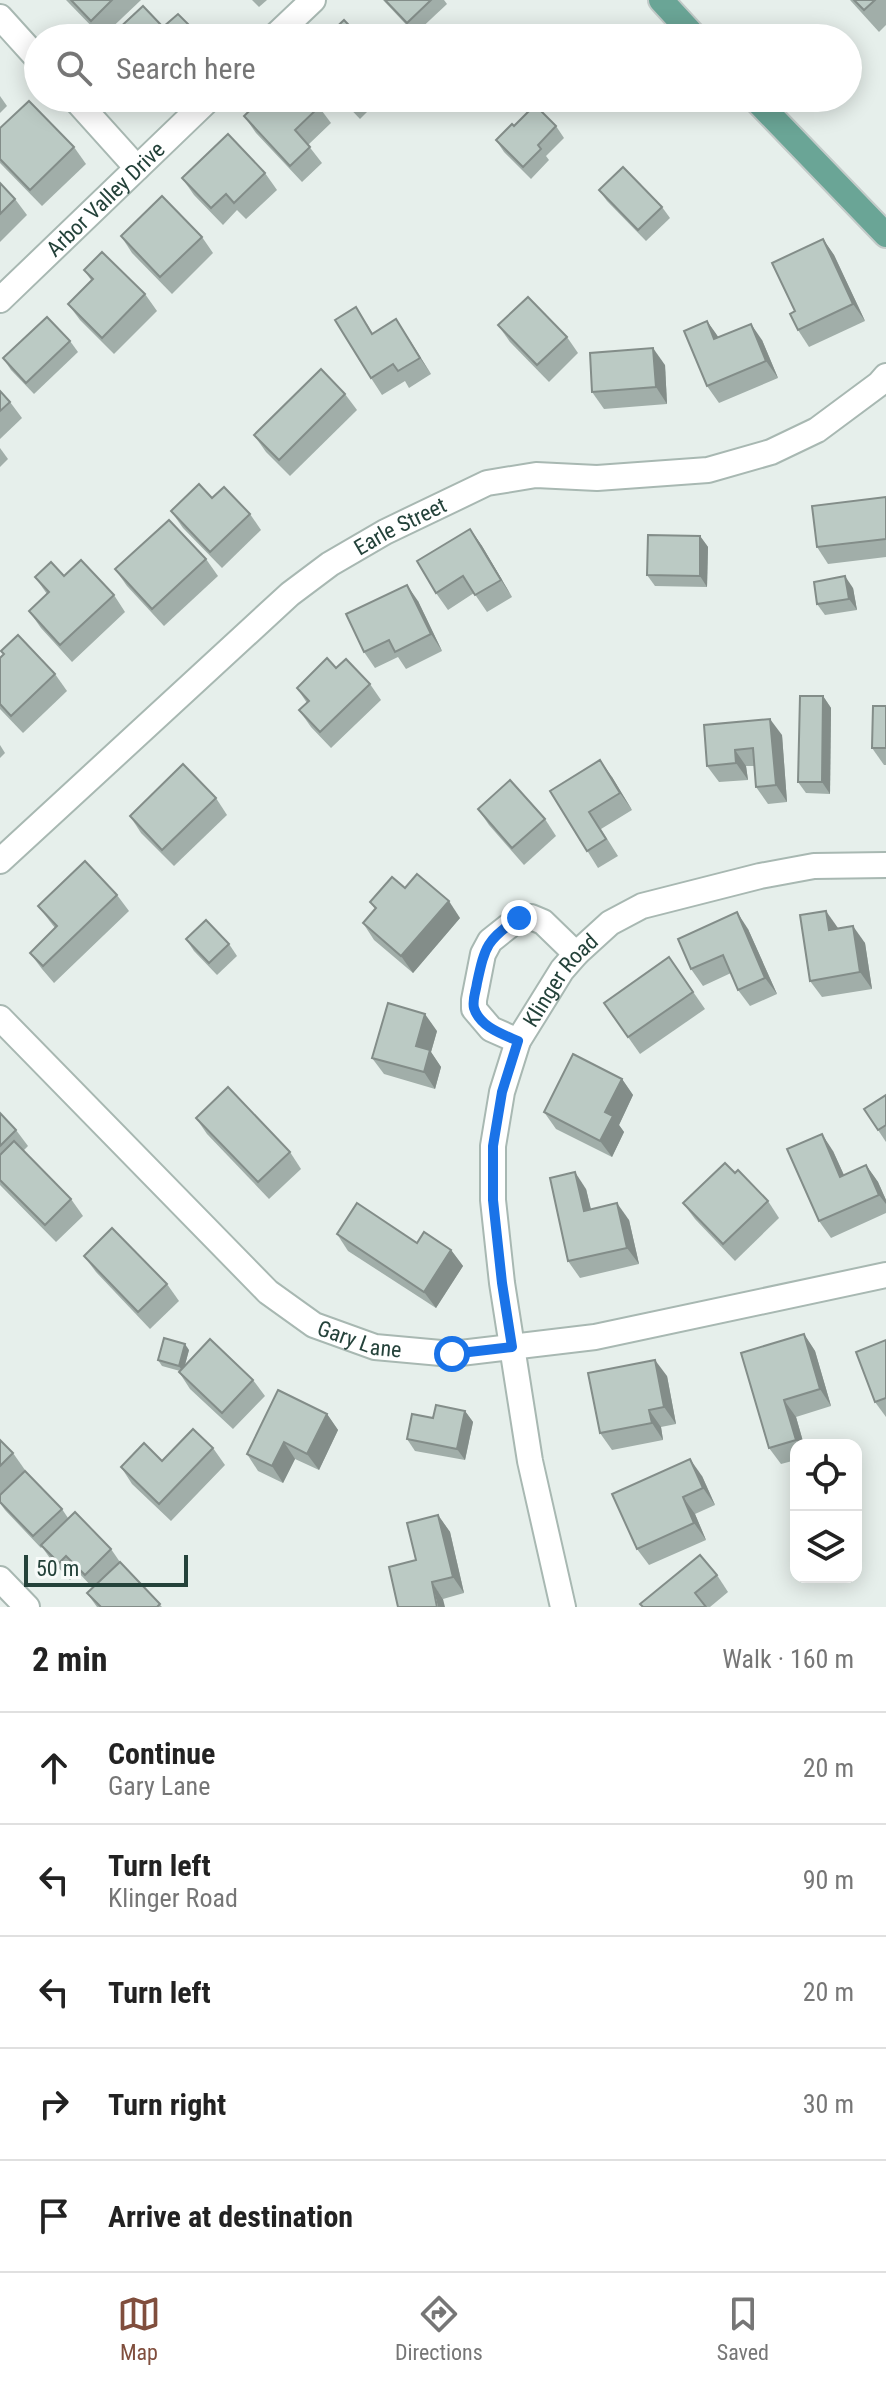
<!DOCTYPE html>
<meta charset="utf-8">
<style>
:root{--surface:#fff;--page:#f6f6f6;--text:#222;--muted:#767676;--line:#e0e0e0;--accent:#804e3d}
body{margin:0;font-family:"Roboto Condensed",sans-serif;background:var(--page);color:var(--text)}
.controls{position:absolute;right:24px;bottom:24px;display:grid;overflow:hidden;border-radius:16px;box-shadow:0 4px 20px #0003}
.controls button{width:72px;height:72px;display:grid;place-items:center;padding:0;border:0;border-bottom:2px solid var(--line);background:var(--surface);color:var(--text);font:40px sans-serif}
.scale{position:absolute;left:24px;bottom:20px;width:164px;box-sizing:border-box;padding-left:8px;border:4px solid #24423a;border-top:0;font-size:22px;line-height:28px;white-space:nowrap;color:#24423a;-webkit-text-stroke:6px #f7fbf9;paint-order:stroke}
.stop{position:absolute;width:24px;height:24px;margin:-18px;border:6px solid #1a73e8;border-radius:50%;background:#fff}
.stop.end{background:#1a73e8;border-color:#fff;box-shadow:0 2px 8px #0008}
.list{margin:0;padding:0;list-style:none}
h2{display:flex;justify-content:space-between;align-items:center;height:104px;margin:0;padding:0 32px;font-size:34px}
h2 small{font-size:26px;font-weight:400;color:var(--muted)}
.list li{display:grid;grid-template-columns:52px 1fr auto;gap:24px;align-items:center;box-sizing:border-box;height:112px;padding:0 32px;border-top:2px solid var(--line)}
.list b{display:block;font-size:30px;white-space:nowrap}
.list p{margin:0;font-size:26px;white-space:nowrap;color:var(--muted)}
.list em{font-size:26px;font-style:normal;color:var(--muted)}
.icon{flex:none;width:44px;height:44px;fill:none;stroke:currentColor;stroke-width:2;stroke-linecap:round;stroke-linejoin:round}
.map{position:relative;flex:none;width:886px;height:1607px;overflow:hidden}
.search{position:absolute;background:var(--surface);box-shadow:0 4px 20px #0003;left:24px;right:24px;top:24px;height:88px;display:flex;align-items:center;gap:20px;box-sizing:border-box;padding:0 28px;border-radius:44px;color:var(--muted);font-size:30px}
.sheet{height:664px;background:var(--surface)}
nav{display:flex;justify-content:space-around;align-items:center;box-sizing:border-box;height:112px;border-top:2px solid var(--line);background:var(--surface);font-size:22px;color:var(--muted)}
nav a{display:grid;justify-items:center;gap:4px}
nav .on{color:var(--accent)}
.map>svg:first-child{display:block}
.lines{fill:none;stroke-linecap:round;stroke-linejoin:round}
.minor-casing{stroke:#a8b8b2;stroke-width:28}
.major-casing{stroke:#c2cac8;stroke-width:28}
.minor{stroke:#fff;stroke-width:24}
.major{stroke:#6aa596;stroke-width:24}
.wall{fill:#a1aea9}
.shaded-wall{fill:#838d89}
.building{fill:#bbcac4;stroke:#838d89;stroke-width:2}
.route{stroke:#1a73e8;stroke-width:10}
.labels{text-anchor:middle;dominant-baseline:central;stroke-width:7;stroke-linejoin:round;paint-order:stroke}
.street-label{font-size:22px;fill:#24423a;stroke:#f7fbf9}
</style>
<div class="map">
<svg width="886" height="1607" viewBox="0 0 886 1607">
<rect width="100%" height="100%" fill="#e6efeb"/>
<g class="lines">
<defs>
<g id="minor">
<path d="M0,17L38,59"/>
<path d="M273,38L313,0"/>
<path d="M74,98L137,168"/>
<path id="s1" d="M0,300L210,98"/>
<path id="s2" d="M0,861L290,594L330,564L385,532L487,483L536,475L597,478L708,470L771,452L817,430L879,384L886,376"/>
<path id="s3" d="M0,1018L268,1292L314,1325L375,1347L452,1354L595,1337L886,1275"/>
<path d="M518,1041L491,1029L474,1009V1000L483,954L490,941L519,918L531,917L543,922L576,954"/>
<path d="M0,1579L27,1607"/>
<path id="s4" d="M563,1607L530,1461L502,1283L493,1200V1146L502,1092L518,1041L562,970L576,954L610,923L642,906L760,876L814,866L886,865"/>
</g>
<g id="major">
<path d="M661,0L696,38"/>
<path d="M754,98L886,235"/>
</g>
</defs>
<use href="#minor" class="minor-casing"/>
<use href="#major" class="major-casing"/>
<use href="#minor" class="minor"/>
<use href="#major" class="major"/>
</g>
<g class="wall">
<path d="M66,0H141L102,37Z"/>
<path d="M252,0H267L259,7Z"/>
<path d="M383,0H444L447,4L415,34Z"/>
<path d="M850,0H886V25L879,32Z"/>
<path d="M0,96L7,106L0,113Z"/>
<path d="M340,98H381L360,119Z"/>
<path d="M319,107L331,123L308,145L322,163L302,182L256,133L244,116Z"/>
<path d="M514,126H556L564,138L546,156L549,160L531,179L504,152L496,140Z"/>
<path d="M0,128L74,147L86,164L42,206L0,163Z"/>
<path d="M265,173L277,190L246,219L237,210L223,225L194,195L182,178Z"/>
<path d="M0,183L15,199L27,215L0,242Z"/>
<path d="M599,190L662,207L670,218L646,241L607,201Z"/>
<path d="M121,236L202,237L213,253L172,294L132,253Z"/>
<path d="M823,239L834,255L865,321L809,347L798,330L795,311Z"/>
<path d="M84,270L145,294L157,311L114,354L80,320L68,304L91,280Z"/>
<path d="M707,321L718,337L762,340L778,378L719,403L707,386Z"/>
<path d="M367,324L373,334L407,336L431,374L409,388L405,381L382,395L371,378Z"/>
<path d="M498,325L567,337L578,353L549,382L510,342Z"/>
<path d="M70,341L78,352L34,394L11,370L3,358Z"/>
<path d="M665,365L667,404L604,409L592,392Z"/>
<path d="M0,391L10,402L22,418L0,439Z"/>
<path d="M345,394L357,410L290,476L266,452L254,435Z"/>
<path d="M0,448L8,459L0,467Z"/>
<path d="M886,497V557L828,564L817,547Z"/>
<path d="M171,511L250,514L261,530L222,568L183,528Z"/>
<path d="M470,529L482,546L512,597L487,612L474,593L448,610L436,593Z"/>
<path d="M700,536L708,547L707,587L655,586L647,575Z"/>
<path d="M206,559L218,576L164,626L127,586L115,569Z"/>
<path d="M64,576L114,595L125,612L72,662L41,628L29,611L47,594L35,577Z"/>
<path d="M853,588L857,610L825,615L817,604Z"/>
<path d="M418,601L442,651L406,669L398,657L375,668L364,652Z"/>
<path d="M0,658L55,674L67,691L23,733L0,709Z"/>
<path d="M336,668L370,684L381,700L331,748L311,727L299,710L307,703L297,688Z"/>
<path d="M823,696L831,708L830,794L806,793L798,782Z"/>
<path d="M886,706V765H884L872,748Z"/>
<path d="M704,725L782,735L787,802L768,804L756,787L754,766H746L748,780L719,782L707,766Z"/>
<path d="M0,745L5,753L0,758Z"/>
<path d="M612,777L632,810L601,829L618,856L598,868L550,791Z"/>
<path d="M216,798L227,815L174,866L141,833L130,816Z"/>
<path d="M478,809L545,819L556,836L524,865L489,825Z"/>
<path d="M117,895L129,911L54,983L42,969L30,953L55,928L38,906Z"/>
<path d="M370,902L460,918L413,973L374,940L363,923L375,909Z"/>
<path d="M748,929L777,994L750,1006L738,990L731,973L703,986L691,969Z"/>
<path d="M838,929L865,943L872,989L822,997L810,981Z"/>
<path d="M186,939L229,944L237,956L217,975L194,951Z"/>
<path d="M669,957L705,1009L640,1054L604,1003Z"/>
<path d="M437,1031L431,1052L441,1067L435,1089L384,1074L372,1058Z"/>
<path d="M622,1079L633,1095L619,1125L624,1132L612,1157L556,1129L544,1112Z"/>
<path d="M886,1095V1142L878,1130Z"/>
<path d="M0,1113L16,1130L28,1146L23,1151L71,1199L83,1216L56,1242L0,1185Z"/>
<path d="M196,1118L290,1152L301,1169L269,1199L207,1134Z"/>
<path d="M833,1151L844,1175L866,1165L878,1182L886,1200V1213L831,1238L819,1221Z"/>
<path d="M586,1189L591,1209L629,1220L639,1264L580,1278L568,1261Z"/>
<path d="M768,1201L779,1218L735,1261L695,1219L683,1203Z"/>
<path d="M337,1234L417,1243L451,1250L463,1266L436,1308L348,1251Z"/>
<path d="M84,1256L167,1284L179,1301L150,1329L96,1272Z"/>
<path d="M804,1334L815,1351L831,1406L796,1417L804,1445H796V1460L781,1464L769,1448Z"/>
<path d="M886,1340V1417L875,1402Z"/>
<path d="M189,1350L185,1365L253,1380L265,1396L233,1429L190,1389L179,1372L180,1371L162,1366L158,1360Z"/>
<path d="M667,1376L676,1424L661,1427L663,1440L612,1450L600,1433Z"/>
<path d="M465,1411L473,1422L465,1460L415,1451L407,1439L433,1418Z"/>
<path d="M327,1414L338,1430L319,1470L295,1459L283,1483L258,1471L247,1454Z"/>
<path d="M0,1440L13,1453L25,1470L0,1494Z"/>
<path d="M213,1448L225,1465L171,1521L132,1484L121,1467L162,1461Z"/>
<path d="M702,1476L715,1505L695,1514L706,1540L649,1565L637,1549Z"/>
<path d="M0,1495L62,1509L68,1518L111,1549L122,1565L162,1607H97L87,1593L93,1588L78,1572L70,1580L52,1561L42,1547L41,1548L5,1510L0,1503Z"/>
<path d="M438,1515L450,1532L464,1593L443,1599L416,1560Z"/>
<path d="M717,1575L728,1592L710,1607H642Z"/>
</g>
<g class="shaded-wall">
<path d="M823,239L834,255L865,321L853,304Z"/>
<path d="M396,319L407,336L431,374L420,358Z"/>
<path d="M707,321L719,338L714,339Z"/>
<path d="M751,324L762,340L778,378L766,361Z"/>
<path d="M653,348L665,365L667,404L656,387Z"/>
<path d="M470,529L482,546L512,597L501,580Z"/>
<path d="M700,536L708,547L707,587L700,576Z"/>
<path d="M845,576L853,588L857,610L849,599Z"/>
<path d="M407,585L418,601L442,651L431,634Z"/>
<path d="M823,696L831,708L830,794L822,782Z"/>
<path d="M770,719L782,735L787,802L776,785Z"/>
<path d="M735,750L746,766L748,780L736,763Z"/>
<path d="M600,760L612,777L632,810L620,793Z"/>
<path d="M449,901L460,918L413,973L401,956Z"/>
<path d="M826,911L838,928L841,947L829,930Z"/>
<path d="M737,912L748,929L777,994L765,978Z"/>
<path d="M853,926L865,943L872,989L860,972Z"/>
<path d="M425,1014L437,1031L431,1052L441,1067L435,1089L424,1072L416,1046Z"/>
<path d="M622,1079L633,1095L619,1125L624,1132L612,1157L600,1141L605,1112Z"/>
<path d="M822,1134L833,1151L852,1193L840,1177Z"/>
<path d="M866,1165L878,1182L886,1200V1204L879,1195Z"/>
<path d="M575,1172L586,1189L595,1227L584,1211Z"/>
<path d="M617,1203L629,1220L639,1264L627,1248Z"/>
<path d="M451,1250L463,1266L436,1308L424,1292Z"/>
<path d="M804,1334L815,1351L831,1406L820,1389Z"/>
<path d="M185,1344L189,1350L183,1372L179,1366Z"/>
<path d="M655,1360L667,1376L676,1424L664,1407Z"/>
<path d="M784,1400L796,1417L804,1445H800L796,1440Z"/>
<path d="M649,1410L661,1427L663,1440L652,1423Z"/>
<path d="M465,1411L473,1422L465,1460L457,1449Z"/>
<path d="M327,1414L338,1430L319,1470L307,1454Z"/>
<path d="M284,1442L295,1459L283,1483L272,1466Z"/>
<path d="M690,1459L702,1476L715,1505L703,1488Z"/>
<path d="M683,1497L695,1514L706,1540L694,1523Z"/>
<path d="M438,1515L450,1532L464,1593L453,1577Z"/>
<path d="M432,1582L443,1599L445,1607H438Z"/>
</g>
<g class="building">
<path d="M71,0H112L91,21Z"/>
<path d="M385,0H431L407,23Z"/>
<path d="M854,0H875L864,10Z"/>
<path d="M143,6L163,27L178,14L198,34L194,38H121L115,32Z"/>
<path d="M344,20L361,38H325Z"/>
<path d="M263,98H311L319,107L295,130L310,147L290,166L244,116Z"/>
<path d="M29,101L74,147L30,190L0,159V128Z"/>
<path d="M535,105L556,126L538,145L541,149L523,167L496,140L512,124L514,126Z"/>
<path d="M228,134L265,173L234,203L226,194L211,208L182,178Z"/>
<path d="M623,167L662,207L638,230L599,190Z"/>
<path d="M0,183L15,199L0,214Z"/>
<path d="M162,196L202,237L160,277L121,236Z"/>
<path d="M823,239L853,304L798,330L790,314L795,311L772,263Z"/>
<path d="M102,252L145,294L102,338L68,304L93,279L84,270Z"/>
<path d="M528,297L567,337L537,365L498,325Z"/>
<path d="M356,307L372,334L396,319L420,358L398,371L393,364L371,378L335,320Z"/>
<path d="M47,317L70,341L26,383L3,358Z"/>
<path d="M707,321L714,339L751,324L766,361L707,386L684,331Z"/>
<path d="M653,348L656,387L592,392L590,353Z"/>
<path d="M321,369L345,394L279,460L254,435Z"/>
<path d="M0,391L10,402L0,411Z"/>
<path d="M199,484L212,498L224,487L250,514L210,552L171,511Z"/>
<path d="M886,497V539L817,547L812,506Z"/>
<path d="M169,520L206,559L152,609L115,569Z"/>
<path d="M470,529L501,580L475,595L463,576L436,593L417,561Z"/>
<path d="M648,535L700,536V576L647,575Z"/>
<path d="M81,560L114,595L60,645L29,611L49,592L35,577L51,562L64,576Z"/>
<path d="M845,576L849,599L817,604L814,582Z"/>
<path d="M407,585L431,634L395,652L389,640L364,652L346,614Z"/>
<path d="M18,635L55,674L11,716L0,704V658L4,654L1,651Z"/>
<path d="M327,658L336,668L346,659L370,684L320,732L299,710L309,701L297,688Z"/>
<path d="M800,696H823L822,782H798Z"/>
<path d="M873,706H886V748H872Z"/>
<path d="M770,719L776,785L756,787L753,748L735,750L736,763L707,766L704,725Z"/>
<path d="M600,760L620,793L589,812L606,839L587,851L550,791Z"/>
<path d="M183,764L216,798L162,850L130,816Z"/>
<path d="M510,780L545,819L512,848L478,809Z"/>
<path d="M85,861L117,895L43,966L30,953L57,926L38,906Z"/>
<path d="M417,874L449,901L401,956L363,923L376,908L370,902L392,877L405,888Z"/>
<path d="M826,911L829,930L853,926L860,972L810,981L800,915Z"/>
<path d="M737,912L765,978L738,990L723,955L691,969L678,939Z"/>
<path d="M206,920L229,944L209,963L186,939Z"/>
<path d="M669,957L693,992L628,1037L604,1003Z"/>
<path d="M388,1003L425,1014L416,1046L430,1050L424,1072L372,1058Z"/>
<path d="M573,1054L622,1079L605,1112L613,1116L600,1141L544,1112Z"/>
<path d="M228,1087L290,1152L258,1182L196,1118Z"/>
<path d="M886,1095V1125L878,1130L864,1109Z"/>
<path d="M0,1113L16,1130L0,1146Z"/>
<path d="M822,1134L840,1177L866,1165L879,1195L819,1221L787,1149Z"/>
<path d="M14,1141L71,1199L45,1225L0,1180V1155Z"/>
<path d="M725,1163L735,1173L738,1170L768,1201L723,1244L683,1203Z"/>
<path d="M575,1172L584,1211L617,1203L627,1248L568,1261L550,1178Z"/>
<path d="M357,1203L417,1243L424,1232L451,1250L424,1292L337,1234Z"/>
<path d="M112,1228L167,1284L138,1312L84,1256Z"/>
<path d="M804,1334L820,1389L784,1400L796,1440L769,1448L741,1353Z"/>
<path d="M164,1338L185,1344L179,1366L158,1360Z"/>
<path d="M210,1339L253,1380L222,1413L179,1372Z"/>
<path d="M886,1340V1398L875,1402L856,1352Z"/>
<path d="M655,1360L664,1407L649,1410L652,1423L600,1433L588,1373Z"/>
<path d="M278,1390L327,1414L307,1454L284,1442L272,1466L247,1454Z"/>
<path d="M436,1405L465,1411L457,1449L407,1439L412,1414L433,1418Z"/>
<path d="M193,1429L213,1448L159,1504L121,1467L144,1443L162,1461Z"/>
<path d="M0,1440L13,1453L0,1466Z"/>
<path d="M690,1459L703,1488L683,1497L694,1523L637,1549L612,1494Z"/>
<path d="M25,1471L62,1509L33,1536L0,1502V1495Z"/>
<path d="M75,1512L111,1549L85,1575L66,1556L59,1563L41,1545Z"/>
<path d="M438,1515L453,1577L432,1582L437,1607H398L389,1567L416,1560L407,1523Z"/>
<path d="M700,1555L717,1575L695,1593L706,1607H643L640,1604Z"/>
<path d="M120,1562L160,1604L157,1607H101L87,1593Z"/>
</g>
<g class="lines">
<path class="route" d="M452,1354L512,1347L502,1283L493,1200V1146L502,1092L518,1041C502,1034 480,1027 474,1008C472,1000 476,991 477,983C485,946 487,939 519,918"/>
</g>
<g class="labels">
<g class="street-label">
<text stroke="none"><textPath href="#s1" startOffset="146">Arbor Valley Drive</textPath></text>
<text stroke="none"><textPath href="#s2" startOffset="524">Earle Street</textPath></text>
<text stroke="none"><textPath href="#s4" startOffset="650">Klinger Road</textPath></text>
<text stroke="none"><textPath href="#s3" startOffset="488">Gary Lane</textPath></text>
</g>
</g>
</svg>
<div class="controls">
<button><svg class="icon" aria-label="locate" viewBox="0 0 24 24"><circle cx="12" cy="12" r="6"/><path d="M12 2v4M12 18v4M2 12h4M18 12h4"/></svg></button>
<button><svg class="icon" aria-label="layers" viewBox="0 0 24 24"><path d="M12 4l9 5-9 5-9-5zM3 14l9 5 9-5"/></svg></button>
</div>
<div class="scale">50 m</div>
<div class="stop" style="left:452px;top:1354px"></div>
<div class="stop end" style="left:519px;top:918px"></div>
<div class="search"><svg class="icon" aria-label="search" viewBox="0 0 24 24"><circle cx="10" cy="10" r="6"/><path d="M15 15l6 6"/></svg>Search here</div>
</div>
<section class="sheet">
<h2>2 min<small>Walk · 160 m</small></h2>
<ul class="list">
<li><svg class="icon" aria-label="ahead" viewBox="0 0 24 24"><path d="M12 20V5M6 11l6-6 6 6"/></svg><div><b>Continue</b><p>Gary Lane</p></div><em>20 m</em></li>
<li><svg class="icon" aria-label="left" viewBox="0 0 24 24"><path d="M17 20v-9H6M10 6l-5 5 5 5"/></svg><div><b>Turn left</b><p>Klinger Road</p></div><em>90 m</em></li>
<li><svg class="icon" aria-label="left" viewBox="0 0 24 24"><path d="M17 20v-9H6M10 6l-5 5 5 5"/></svg><div><b>Turn left</b></div><em>20 m</em></li>
<li><svg class="icon" aria-label="right" viewBox="0 0 24 24"><path d="M7 20v-9h11M14 6l5 5-5 5"/></svg><div><b>Turn right</b></div><em>30 m</em></li>
<li><svg class="icon" aria-label="arrive" viewBox="0 0 24 24"><path d="M6 21V4h12l-3 4 3 4H6"/></svg><div><b>Arrive at destination</b></div></li>
</ul>
</section>
<nav>
<a class="on"><svg class="icon" aria-label="map" viewBox="0 0 24 24"><path d="M3 6l6-2 6 2 6-2v14l-6 2-6-2-6 2zM9 4v14M15 6v14"/></svg>Map</a>
<a><svg class="icon" aria-label="directions" viewBox="0 0 24 24"><path d="M12 3l9 9-9 9-9-9zM9 14v-3h6M13 9l2 2-2 2"/></svg>Directions</a>
<a><svg class="icon" aria-label="saved" viewBox="0 0 24 24"><path d="M7 4h10v16l-5-4-5 4z"/></svg>Saved</a>
</nav>
